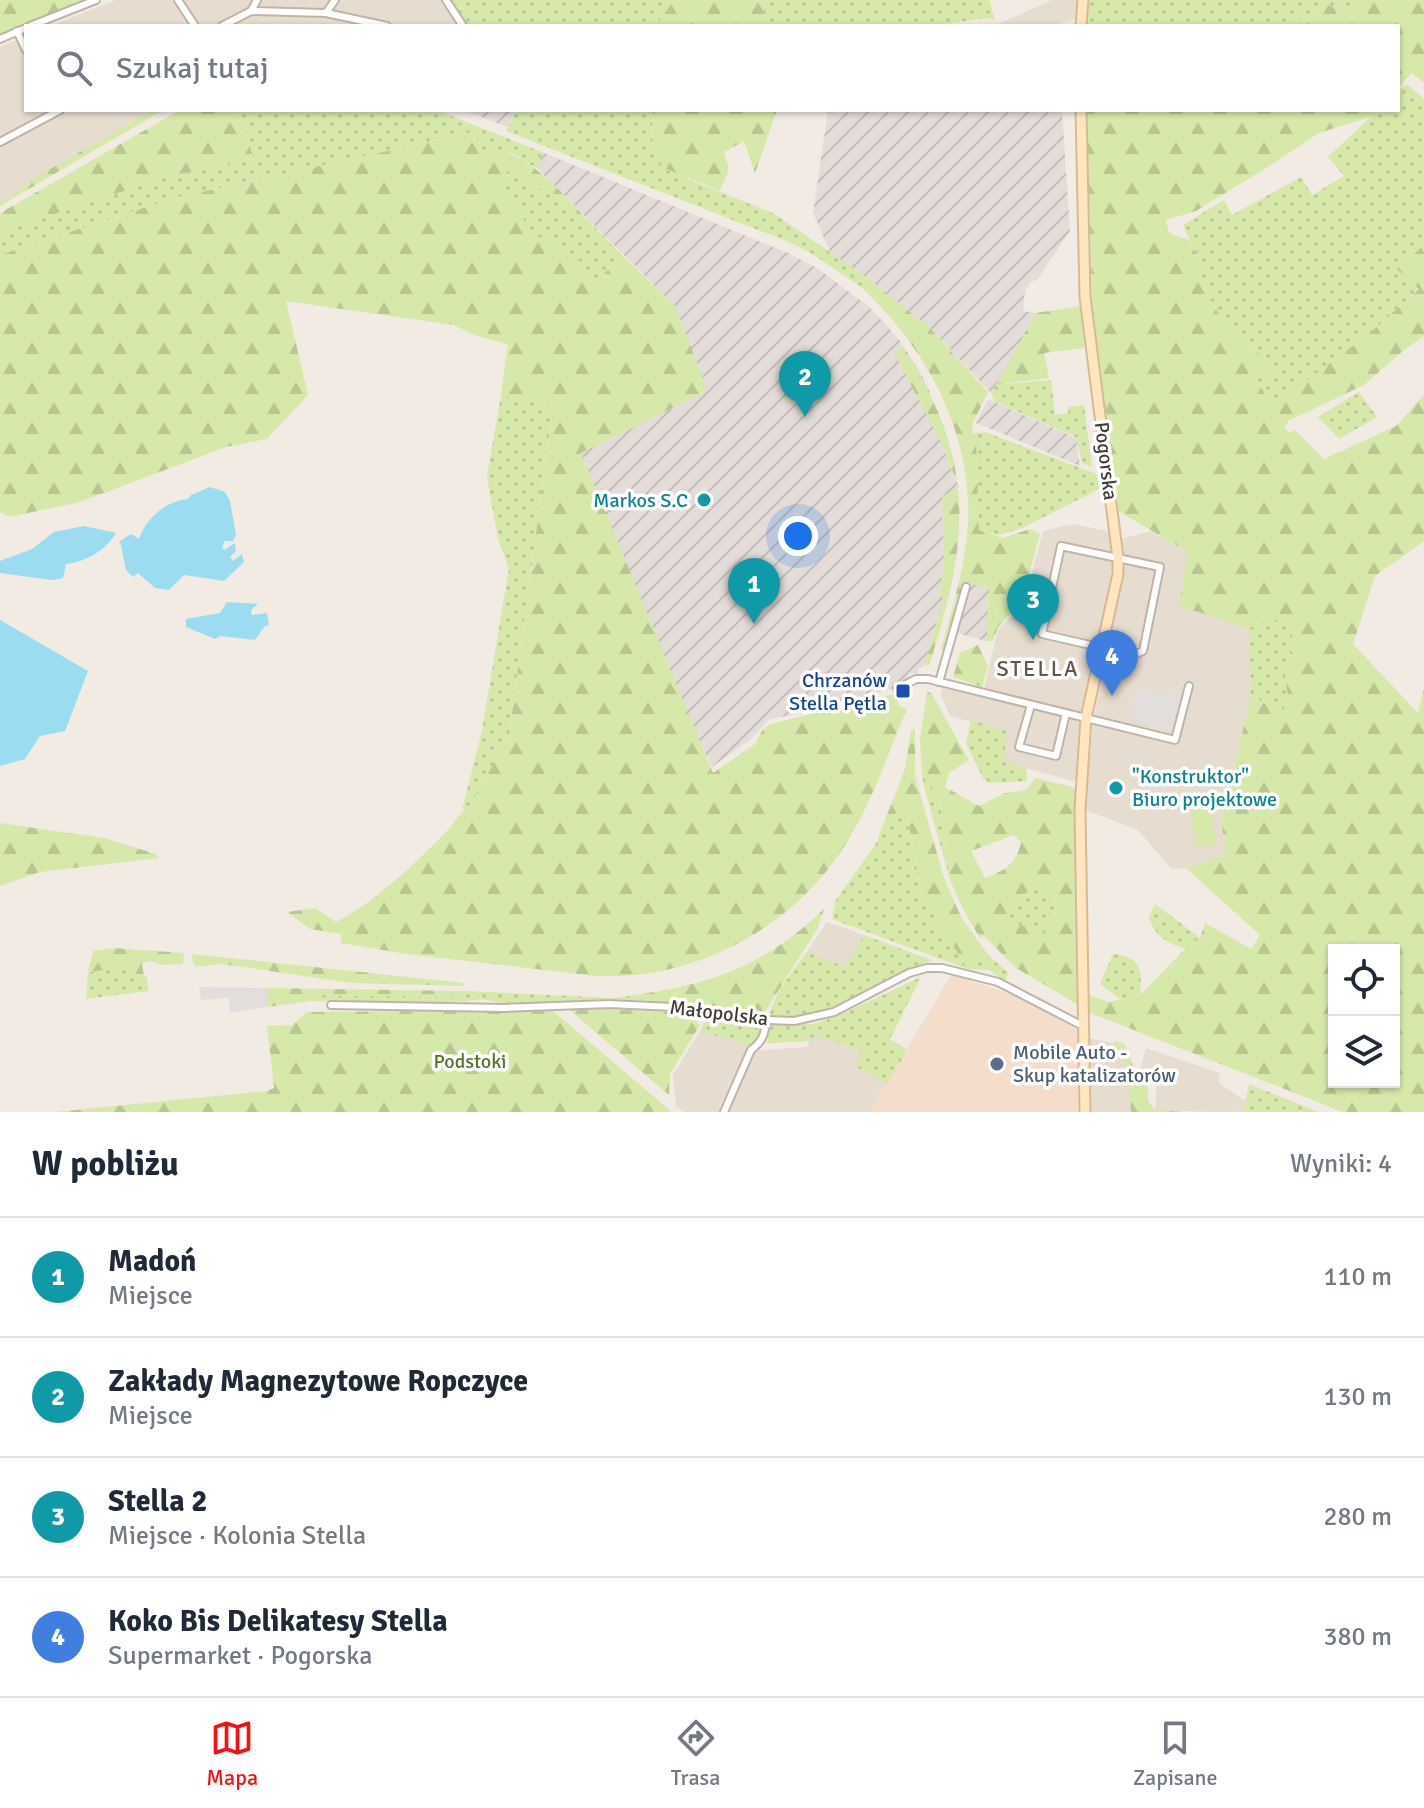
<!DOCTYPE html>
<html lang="pl">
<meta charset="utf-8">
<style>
:root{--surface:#fff;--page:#f2f2f3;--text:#1f2937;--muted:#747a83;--line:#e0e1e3;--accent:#ff0c0e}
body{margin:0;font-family:Signika,sans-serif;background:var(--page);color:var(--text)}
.controls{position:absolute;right:24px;bottom:24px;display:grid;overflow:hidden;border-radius:0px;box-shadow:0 2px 6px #0004}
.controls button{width:72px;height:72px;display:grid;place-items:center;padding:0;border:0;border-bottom:2px solid var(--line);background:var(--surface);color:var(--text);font:40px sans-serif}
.you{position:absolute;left:798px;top:536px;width:28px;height:28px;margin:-20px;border:6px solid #fff;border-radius:50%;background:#1a73e8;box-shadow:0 0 0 12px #1a73e833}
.badge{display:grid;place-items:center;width:52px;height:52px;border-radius:50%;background:var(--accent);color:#fff;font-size:26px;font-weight:700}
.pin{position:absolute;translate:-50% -66px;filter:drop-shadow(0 2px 4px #0008)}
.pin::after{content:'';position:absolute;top:42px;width:28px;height:24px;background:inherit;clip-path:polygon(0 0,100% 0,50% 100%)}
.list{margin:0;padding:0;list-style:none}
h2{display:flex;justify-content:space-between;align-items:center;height:104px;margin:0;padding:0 32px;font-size:34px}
h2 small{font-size:26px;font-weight:400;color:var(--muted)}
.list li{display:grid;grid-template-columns:52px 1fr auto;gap:24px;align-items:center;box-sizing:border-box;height:120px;padding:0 32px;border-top:2px solid var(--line)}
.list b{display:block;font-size:30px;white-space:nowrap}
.list p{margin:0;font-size:26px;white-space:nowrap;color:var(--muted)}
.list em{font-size:26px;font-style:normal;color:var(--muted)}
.icon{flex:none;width:44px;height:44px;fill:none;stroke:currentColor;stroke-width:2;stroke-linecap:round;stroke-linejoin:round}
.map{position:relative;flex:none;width:1424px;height:1112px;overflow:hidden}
.search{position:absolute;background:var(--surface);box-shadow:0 2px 6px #0004;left:24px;right:24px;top:24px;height:88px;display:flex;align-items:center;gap:20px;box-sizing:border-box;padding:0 28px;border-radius:0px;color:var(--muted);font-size:30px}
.sheet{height:584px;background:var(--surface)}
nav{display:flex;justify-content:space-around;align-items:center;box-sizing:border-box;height:112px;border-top:2px solid var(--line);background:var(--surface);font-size:22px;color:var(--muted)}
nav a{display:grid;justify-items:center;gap:4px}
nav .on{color:var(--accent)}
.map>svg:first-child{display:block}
.residential{fill:#e6dcd0}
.commercial{fill:#f5ddcc}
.industrial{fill:url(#industrial-furrows)}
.green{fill:url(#green-dots)}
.forest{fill:url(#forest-firs);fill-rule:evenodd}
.pitch{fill:#d6e8aa}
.parking{fill:#e2dedb}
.water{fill:#9cdcf1}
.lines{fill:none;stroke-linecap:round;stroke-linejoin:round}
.street-casing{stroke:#c0b4a8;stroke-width:10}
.secondary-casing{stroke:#d7ba93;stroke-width:13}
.street{stroke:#fff;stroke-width:6}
.secondary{stroke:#ffe6bf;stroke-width:9}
.culture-dot{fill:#0f9aa8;stroke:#fff;stroke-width:3}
.transit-dot{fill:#1a4fb4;stroke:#fff;stroke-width:3}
.service-dot{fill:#5c6f8a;stroke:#fff;stroke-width:3}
.labels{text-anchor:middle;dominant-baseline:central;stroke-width:7;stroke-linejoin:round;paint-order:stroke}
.street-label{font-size:20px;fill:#433a33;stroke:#fff}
.culture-label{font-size:20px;fill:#0d838f;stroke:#fff;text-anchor:end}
.transit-label{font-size:20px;fill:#164399;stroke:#fff;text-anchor:end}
.service-label{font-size:20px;fill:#4e5e75;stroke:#fff;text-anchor:start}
.park-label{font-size:20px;fill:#517625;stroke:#fff}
.neighbourhood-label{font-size:22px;letter-spacing:2px;fill:#67564a;stroke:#fff}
</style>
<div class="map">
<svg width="1424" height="1112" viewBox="0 0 1424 1112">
<defs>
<pattern id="industrial-furrows" width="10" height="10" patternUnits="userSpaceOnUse" patternTransform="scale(2)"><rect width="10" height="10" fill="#e4dcd8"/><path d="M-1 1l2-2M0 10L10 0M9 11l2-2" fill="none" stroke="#c5beba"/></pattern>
<pattern id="green-dots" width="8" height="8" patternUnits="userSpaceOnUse" patternTransform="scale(2)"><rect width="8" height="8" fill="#d6e8aa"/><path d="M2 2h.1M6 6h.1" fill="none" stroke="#b9c893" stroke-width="1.8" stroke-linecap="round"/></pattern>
<pattern id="forest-firs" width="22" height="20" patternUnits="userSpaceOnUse" patternTransform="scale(2)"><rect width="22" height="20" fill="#d6e8aa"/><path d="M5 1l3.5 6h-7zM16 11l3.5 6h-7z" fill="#b9c893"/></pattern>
</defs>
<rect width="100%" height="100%" fill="#f2ebe3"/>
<g class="residential">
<path d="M116,0H443L454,14L459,26H50Z"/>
<path d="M1052,0H1077L1075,19L1051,26H994Z"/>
<path d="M26,36V110H152L33,179L9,198L0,202V47Z"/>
<path d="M1073,524L1110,532L1112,557V572L1082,715L1077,782L1003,762L1005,731L950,716L940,693L943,688L982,697L998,630L1024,603L1043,531Z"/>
<path d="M1151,531L1188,552L1180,606L1249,628L1251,694L1228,795L1219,804L1226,854L1187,869L1171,868L1138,830L1085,810L1093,721L1123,575L1124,554L1121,539Z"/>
<path d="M827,922L864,935L845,967L807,952Z"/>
<path d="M700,1031L749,1045L721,1112H684L676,1106L673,1075Z"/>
<path d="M813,1034L862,1053L855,1066L887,1084L869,1112H727L752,1051L807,1047Z"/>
<path d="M1089,1038L1113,1043L1127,1069L1131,1112H1090Z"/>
<path d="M1146,1048L1220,1073L1218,1082L1245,1101L1243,1112L1155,1111L1157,1080L1139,1073Z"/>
</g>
<path class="commercial" d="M952,974L1022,998L1077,1030L1078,1112H869Z"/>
<g class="industrial">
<path d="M464,110H516L507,127Z"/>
<path d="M828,110H1062L1070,231L1037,280L1030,282L1025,292L1023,311L1036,313L992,394L931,329L866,277L831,254L813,213Z"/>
<path d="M542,152L788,253L817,268L868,306L898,338L920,372L930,392L943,447L959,488L942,497L944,561L939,596L944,598L923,668H919L918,674L909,673L907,682L893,688L835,705L768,720L751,739L712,767L689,719L581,453L703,393L675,306L538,169Z"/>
<path d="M988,399L1076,438L1080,466L976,423Z"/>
<path d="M970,582L990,589L987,600L989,625L986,641L957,633Z"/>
</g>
<g class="green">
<path d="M449,0H752H674L656,26H466Z"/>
<path d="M758,0H989L995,20L986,18L946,24L945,26H779L770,25Z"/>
<path d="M1089,0H1353L1350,11L1325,4L1306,18L1270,26H1088Z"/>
<path d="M1407,84L1424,99V245L1398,269L1419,288L1371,333L1276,403L1266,395L1256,380L1274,370L1268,359L1244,343L1229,328L1215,308L1201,282V264L1183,225L1224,200L1232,215L1301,177L1312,195L1344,176L1328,157L1378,110H1398V92Z"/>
<path d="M238,110H436L542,152L538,169L510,152L487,154L477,147V131L174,198L0,255V232L166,177L254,159Z"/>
<path d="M516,110H653L652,139L690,180L773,213L866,277L861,287L811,253L784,240L506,131Z"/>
<path d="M506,170L539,188L591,223L623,256L597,280L574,255L535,235L502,194Z"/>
<path d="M1051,380L1055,415L1068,413V407L1084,405L1092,467L1082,463L1076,437L994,401L992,394L996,385Z"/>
<path d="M1359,392L1377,417L1339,439L1318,417Z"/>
<path d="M501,395L553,406L509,736L471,804L462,810L482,731L509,569L498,539L487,477Z"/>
<path d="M985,432L1105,477L1099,489L1022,528L999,535L979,530L976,433Z"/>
<path d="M1288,616L1293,638L1285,677L1288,696L1282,716L1251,694L1249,628Z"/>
<path d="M971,720L1006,731L1004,762L1026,768L1027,781L989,783L983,778L966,743Z"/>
<path d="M922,776L939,796L950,880L925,790Z"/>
<path d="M905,804L922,897L968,969L989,956L1009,973L1005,981L989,970L968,969L832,919L836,900L877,842L883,825Z"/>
<path d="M1038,886L1054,894L1055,912L1044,935L1007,921L1024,894Z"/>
<path d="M1155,904L1200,938L1185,949C1166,942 1155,937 1149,917Z"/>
<path d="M864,935L931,960C922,966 911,967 901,972C857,996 823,1021 770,1016C770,999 796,967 807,952L845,967Z"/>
<path d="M1113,954C1142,957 1142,970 1140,995L1120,999L1100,984Z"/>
<path d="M132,967L144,977L146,975L149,991L86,999L88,972Z"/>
<path d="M921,977L890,1039L907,1050L887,1084L855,1066L862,1052L814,1035L810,1041L767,1043L769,1026L772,1023L813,1024L835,1017Z"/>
<path d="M467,991L613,998L636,995L634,1000L608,999L507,1004L481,999L448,1004L311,1001V995L462,997Z"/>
<path d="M707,1017L761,1021L764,1024L760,1040L749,1045L700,1031Z"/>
<path d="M1249,1084L1319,1112H1243Z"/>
</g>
<g class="forest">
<path d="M0,0H88L0,36Z"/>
<path d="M674,0H758L770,25L656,26Z"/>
<path d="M1353,0H1424V83L1412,73L1398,88V26H1270L1306,18L1325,4L1349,11Z"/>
<path d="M152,110H163L0,206V202L9,198L33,179Z"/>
<path d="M180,110H238L254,159L166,177L0,232V213Z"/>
<path d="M653,110H777L755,173L744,141L724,152L729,169L720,191L662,167L652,139Z"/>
<path d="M1087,110H1378L1372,116L1319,133L1274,163L1196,211L1166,220L1169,233L1189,240L1201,264V282L1215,308L1229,328L1244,343L1268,359L1275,369L1256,380L1266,395L1276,403L1370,333L1419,289L1397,269L1424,245V336L1404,350L1364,385L1288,421L1285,428L1290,433L1295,430L1324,459L1396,426L1424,395V541L1375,576L1353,644L1418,713L1424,688V1112H1343L1088,1012V995L1109,1002L1140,995L1185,949L1200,938L1205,923L1251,949L1260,935L1187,869L1226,854L1219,804L1228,795L1251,694L1282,715L1288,696L1285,677L1293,639L1288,617L1249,628L1179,606L1188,552L1118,511L1092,304ZM1334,950H1394V1082H1334Z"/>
<path d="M478,131L477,147L487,154L496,148C536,160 562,194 591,223L539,188L507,171L503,194L536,235L574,255L597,280L623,256L675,306L706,386L703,393L581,453L713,773L755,744L762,731L770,724L894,694L900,706L907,709C889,751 874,797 850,837C799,925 698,981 596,976L406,954L341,943V934L310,929L287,912L315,908L336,922C374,903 417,862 446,832C455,822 460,812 471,804L509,736L553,406L501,395L508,344L474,335L454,325L286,301L308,395L267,439L226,447L80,502L9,517L0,512V255L174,198Z"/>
<path d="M866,277L931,329L988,392L972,425L973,434L976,433L979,530L1004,538L1030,529L1040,534L1022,601L998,627L993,641H986C990,623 985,606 990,589L965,582L945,652L941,650C952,609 965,567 968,525C973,433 926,347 861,287Z"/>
<path d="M1081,306L1084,348L1044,353L1049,378L996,385L1036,313Z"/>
<path d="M903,347C918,368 927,389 938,412C976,502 957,577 929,666L924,664L944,598L939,596L944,561L942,497L959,487L943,447L894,352Z"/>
<path d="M978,645L988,666L982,687L953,677L960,653Z"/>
<path d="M927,692L931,693L969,760L949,773L945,787L979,806L1005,793L1026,790L1036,778L1076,788L1080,1006L1016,968L984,936L980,938L963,909L950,880L939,796L922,776L920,739ZM1014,835L1021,842C1017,863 1005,871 985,878L971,851ZM1038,886L1054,895L1055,913L1044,934L1008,920L1024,894Z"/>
<path d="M915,728V776L944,878L962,919L989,956L968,969L922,897L905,804L883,825L905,769L911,731Z"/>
<path d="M0,823L104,838L156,854L159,858L40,872L0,886Z"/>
<path d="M824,909L818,928L763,1015L634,1000L636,995C714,983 766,965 824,909Z"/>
<path d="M113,948L184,953L183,964L160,965L151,961L142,963L144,977L136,978L132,967L88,972L93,951Z"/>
<path d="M192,954L464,983V986L350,983L237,966L219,964L196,967L193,963Z"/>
<path d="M267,988L467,991L462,997L311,995V1001L267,1007Z"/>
<path d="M566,1007L688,1013L700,1025L670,1074L669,1095Z"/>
<path d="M552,1010L672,1112H55L267,1091L274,1088L267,1026L292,1025L307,1012Z"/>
<path d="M1115,1041L1125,1044L1137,1077L1148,1086V1101L1155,1110L1185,1112H1131L1127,1069L1113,1043Z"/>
</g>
<path class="pitch" d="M1208,805L1217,843L1197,847L1189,808Z"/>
<g class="parking">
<path d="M1138,686L1179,696L1171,731L1130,720Z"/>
<path d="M199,987L267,988V1007L230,1013L229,998L201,1000Z"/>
</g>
<g class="water">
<path d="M210,487L225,492L230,501L236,535L233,541H225L222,547L224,550L235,543L236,551L230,557L233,561L242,554L244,562L224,581L184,575L169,590L155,588L138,573L133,577L126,570L120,541L131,534L139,539C146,518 166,501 188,499L191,495Z"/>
<path d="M84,526L116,533C106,550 86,562 66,564L63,578L52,580L0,573V561L32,549L54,532Z"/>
<path d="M227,602L258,604L252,609L251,615L267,613L269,625L264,627L255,640L220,636L215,639L186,627V619L220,613Z"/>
<path d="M0,620L88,671L65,731L40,736L25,759L0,766Z"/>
</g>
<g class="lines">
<defs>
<g id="street">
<path d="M178,0L195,26"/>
<path d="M446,0L463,26"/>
<path d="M251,11L257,0"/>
<path d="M326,13L335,0"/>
<path d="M30,26L96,0"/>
<path d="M222,26L251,11L326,13L387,26"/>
<path d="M17,31L26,50"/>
<path d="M0,39L26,28"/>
<path d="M0,142L60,110"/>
<path d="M1061,546L1160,567L1143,651L1134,655L1042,634Z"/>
<path d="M939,682L966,587"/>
<path d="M897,689L916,679H928L1175,740L1189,686"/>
<path d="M1031,705L1019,747L1056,756L1066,713"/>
<path d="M331,1005L504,1008L609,1004L673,1007L767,1020L794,1021L834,1012L909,973L927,968H942L998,982L1079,1024H1084"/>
<path d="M724,1112L751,1050C763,1041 764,1035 767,1020"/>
</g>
<g id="secondary">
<path d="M1081,26L1083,0"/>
<path d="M1081,110L1085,297L1118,558V574L1086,718L1080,810L1085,1112"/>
</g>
</defs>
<use href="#street" class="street-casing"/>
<use href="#secondary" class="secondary-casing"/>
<use href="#street" class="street"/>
<use href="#secondary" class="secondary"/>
</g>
<g class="culture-dot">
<circle cx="704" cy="500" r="8"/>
<circle cx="1116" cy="788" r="8"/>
</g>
<rect class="transit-dot" x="895" y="683" width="16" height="16" rx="4"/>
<circle class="service-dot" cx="997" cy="1064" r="8"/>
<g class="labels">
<g class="street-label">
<text transform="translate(1106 461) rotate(83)">Pogorska</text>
<text transform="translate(719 1013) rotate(7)">Małopolska</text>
</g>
<g class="culture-label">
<text x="688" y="500">Markos S.C</text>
<text x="1132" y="776" text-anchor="start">"Konstruktor"<tspan x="1132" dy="23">Biuro projektowe</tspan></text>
</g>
<g class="transit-label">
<text x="887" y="680">Chrzanów<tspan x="887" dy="23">Stella Pętla</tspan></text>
</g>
<g class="service-label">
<text x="1013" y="1052">Mobile Auto -<tspan x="1013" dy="23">Skup katalizatorów</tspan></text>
</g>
<g class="park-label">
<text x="470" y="1061">Podstoki</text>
</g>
<g class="neighbourhood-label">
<text x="1038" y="668">STELLA</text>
</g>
</g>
</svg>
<div class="controls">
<button><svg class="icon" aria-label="locate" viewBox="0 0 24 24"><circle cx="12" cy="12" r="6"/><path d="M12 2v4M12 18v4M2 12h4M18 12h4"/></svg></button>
<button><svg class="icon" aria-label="layers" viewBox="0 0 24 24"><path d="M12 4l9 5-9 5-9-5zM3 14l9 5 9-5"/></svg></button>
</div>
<div class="you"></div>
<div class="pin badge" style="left:754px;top:624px;background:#0f9aa8">1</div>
<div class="pin badge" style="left:805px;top:417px;background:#0f9aa8">2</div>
<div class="pin badge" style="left:1033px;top:640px;background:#0f9aa8">3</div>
<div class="pin badge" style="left:1112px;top:696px;background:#3f7fe0">4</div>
<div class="search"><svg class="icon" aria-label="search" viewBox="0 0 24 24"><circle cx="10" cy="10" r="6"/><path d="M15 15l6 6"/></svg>Szukaj tutaj</div>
</div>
<section class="sheet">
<h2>W pobliżu<small>Wyniki: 4</small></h2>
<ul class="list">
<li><span class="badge" style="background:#0f9aa8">1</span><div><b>Madoń</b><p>Miejsce</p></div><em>110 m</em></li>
<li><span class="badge" style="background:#0f9aa8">2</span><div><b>Zakłady Magnezytowe Ropczyce</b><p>Miejsce</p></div><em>130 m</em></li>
<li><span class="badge" style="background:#0f9aa8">3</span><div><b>Stella 2</b><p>Miejsce · Kolonia Stella</p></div><em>280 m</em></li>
<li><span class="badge" style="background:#3f7fe0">4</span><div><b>Koko Bis Delikatesy Stella</b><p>Supermarket · Pogorska</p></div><em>380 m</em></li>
</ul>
</section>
<nav>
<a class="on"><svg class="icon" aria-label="map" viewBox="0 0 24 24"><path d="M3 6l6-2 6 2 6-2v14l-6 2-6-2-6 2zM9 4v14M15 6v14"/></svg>Mapa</a>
<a><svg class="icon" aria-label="directions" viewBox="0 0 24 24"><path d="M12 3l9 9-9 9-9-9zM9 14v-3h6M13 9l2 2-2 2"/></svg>Trasa</a>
<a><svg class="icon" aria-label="saved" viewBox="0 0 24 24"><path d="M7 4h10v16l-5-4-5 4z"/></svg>Zapisane</a>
</nav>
